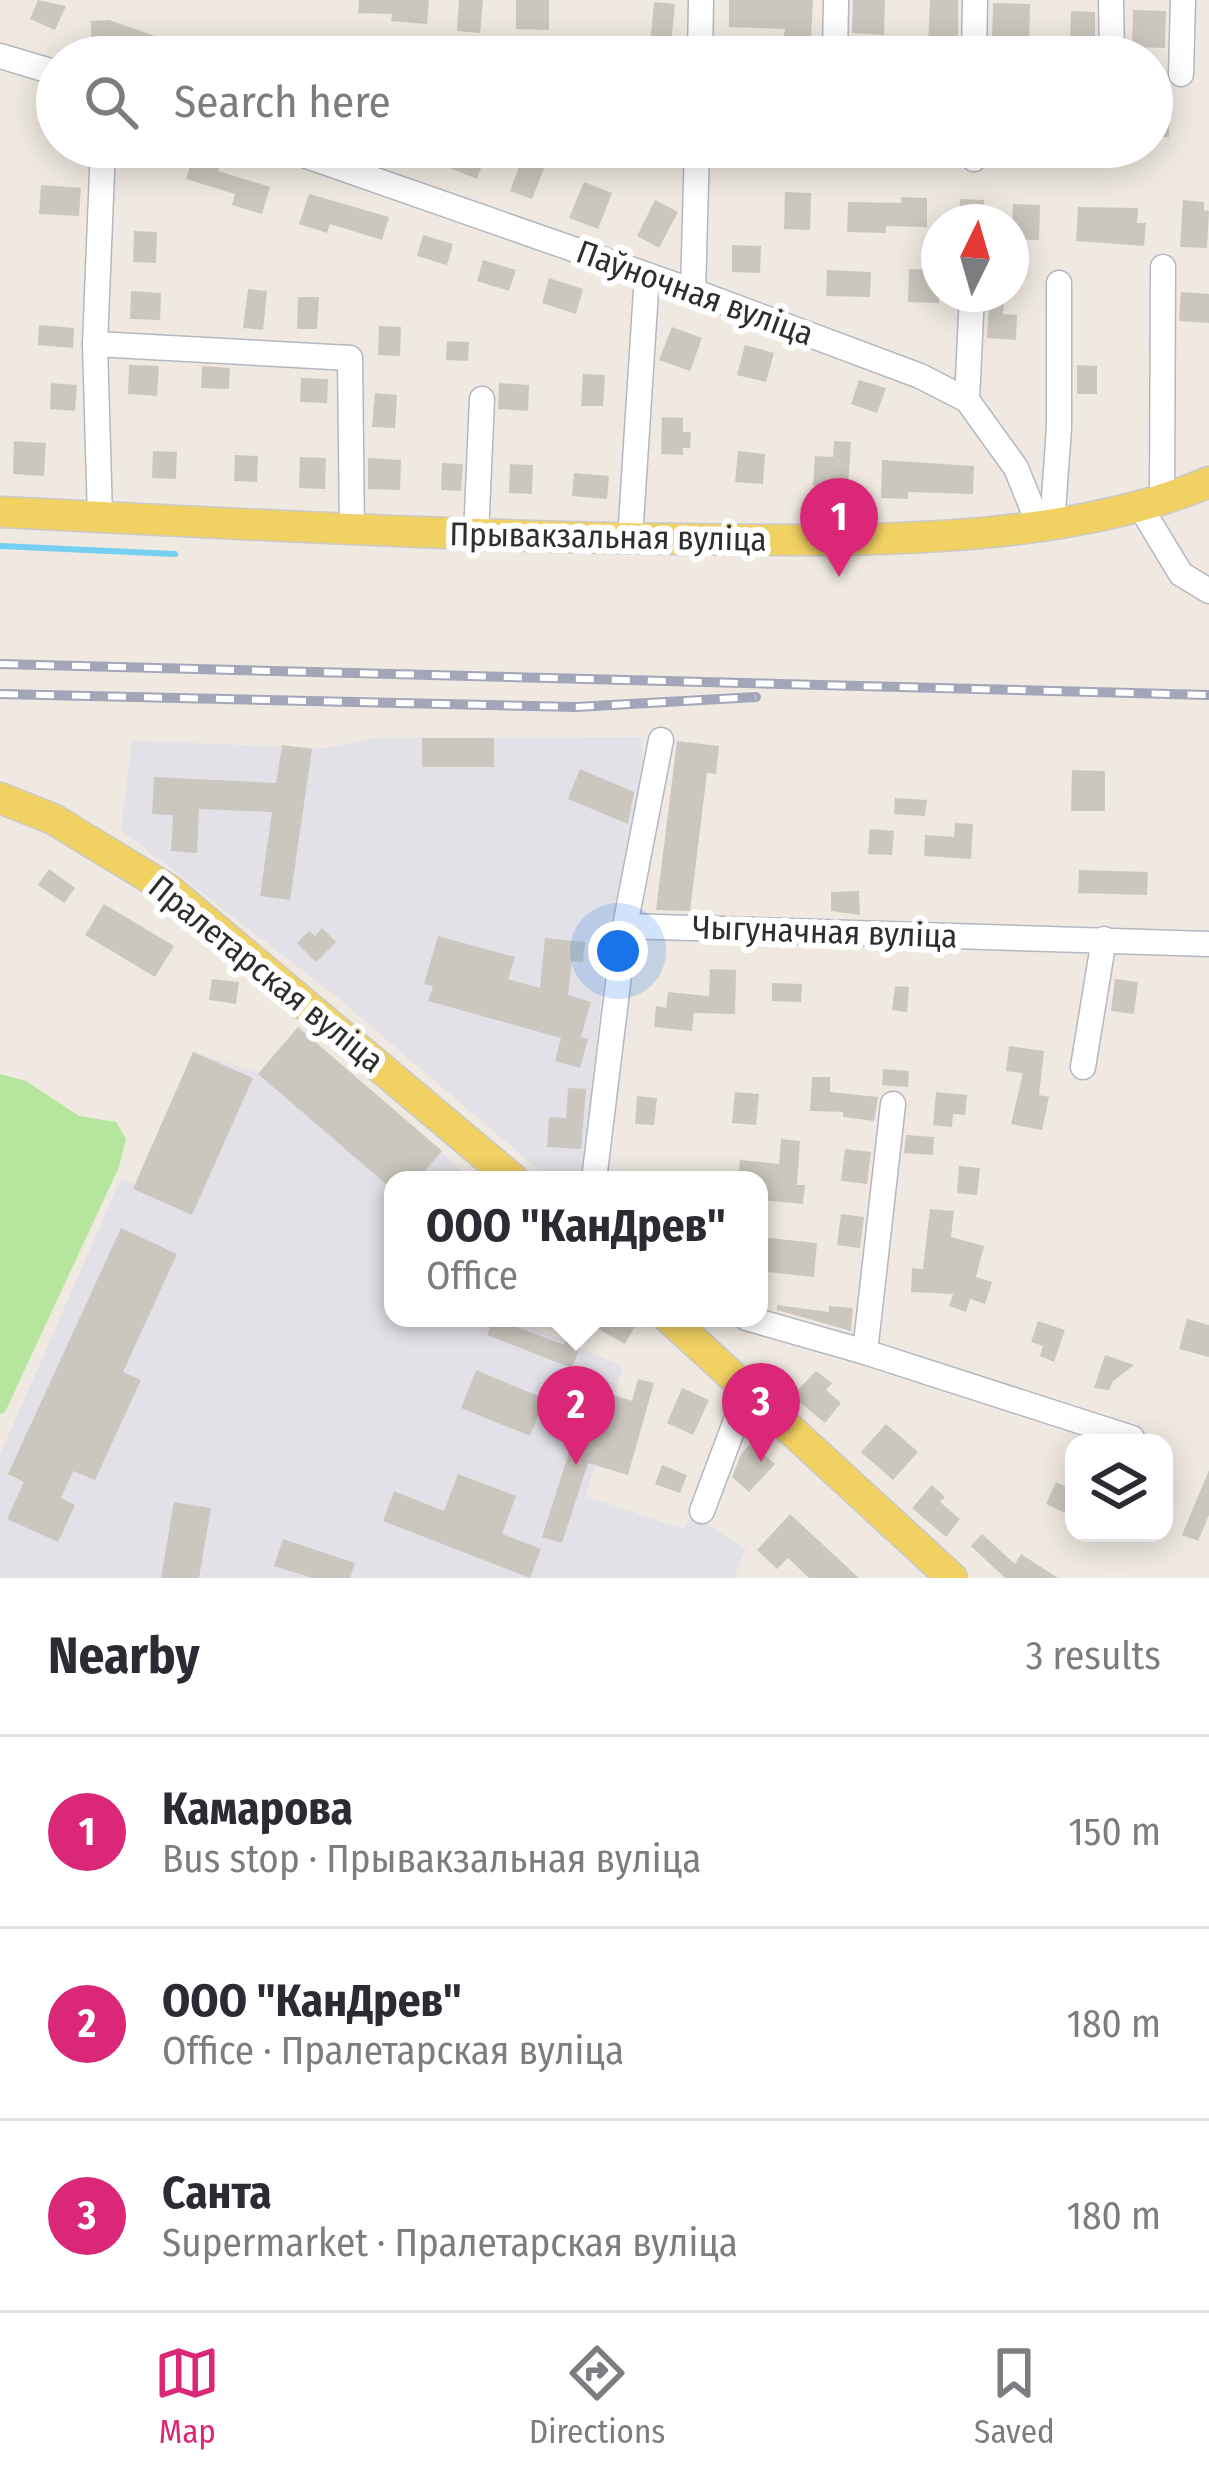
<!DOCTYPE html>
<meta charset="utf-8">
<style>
:root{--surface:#fff;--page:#f2f2f3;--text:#2b2b33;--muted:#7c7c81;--line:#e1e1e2;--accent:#db2777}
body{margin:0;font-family:"Fira Sans Condensed",sans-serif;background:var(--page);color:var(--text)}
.controls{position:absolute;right:36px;bottom:36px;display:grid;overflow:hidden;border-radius:24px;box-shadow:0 6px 30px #0003}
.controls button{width:108px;height:108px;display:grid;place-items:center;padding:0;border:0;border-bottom:3px solid var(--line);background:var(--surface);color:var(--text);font:60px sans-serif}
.compass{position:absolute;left:921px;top:204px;width:108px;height:108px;border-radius:50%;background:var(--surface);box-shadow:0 6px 30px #0003;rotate:5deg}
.you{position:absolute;left:618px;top:951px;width:42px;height:42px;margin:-30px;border:9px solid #fff;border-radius:50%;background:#1a73e8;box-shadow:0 0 0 18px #1a73e833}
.badge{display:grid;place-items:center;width:78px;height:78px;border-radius:50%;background:var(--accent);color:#fff;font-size:39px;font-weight:700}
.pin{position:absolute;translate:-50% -99px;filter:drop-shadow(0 3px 6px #0008)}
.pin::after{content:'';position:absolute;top:63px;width:42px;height:36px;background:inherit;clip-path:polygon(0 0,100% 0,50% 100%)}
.popup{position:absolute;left:384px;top:1171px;width:384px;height:156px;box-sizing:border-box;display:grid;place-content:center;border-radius:24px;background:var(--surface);filter:drop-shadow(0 3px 9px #0005);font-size:39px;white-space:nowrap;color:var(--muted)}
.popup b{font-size:45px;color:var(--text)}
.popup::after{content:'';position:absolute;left:50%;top:100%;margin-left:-24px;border:24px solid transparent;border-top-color:var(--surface)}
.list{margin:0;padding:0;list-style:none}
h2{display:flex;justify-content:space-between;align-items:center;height:156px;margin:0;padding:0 48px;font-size:51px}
h2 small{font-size:39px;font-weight:400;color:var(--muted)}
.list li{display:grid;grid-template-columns:78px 1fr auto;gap:36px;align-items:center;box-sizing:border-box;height:192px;padding:0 48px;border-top:3px solid var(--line)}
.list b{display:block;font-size:45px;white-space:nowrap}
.list p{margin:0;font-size:39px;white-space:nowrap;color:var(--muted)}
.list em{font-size:39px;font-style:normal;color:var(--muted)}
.icon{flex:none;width:66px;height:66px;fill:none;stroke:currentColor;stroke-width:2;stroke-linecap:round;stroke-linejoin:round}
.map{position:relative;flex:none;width:1209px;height:1578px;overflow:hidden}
.search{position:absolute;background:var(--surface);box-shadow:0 6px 30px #0003;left:36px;right:36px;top:36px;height:132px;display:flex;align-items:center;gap:30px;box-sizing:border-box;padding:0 42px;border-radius:66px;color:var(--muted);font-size:45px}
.sheet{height:732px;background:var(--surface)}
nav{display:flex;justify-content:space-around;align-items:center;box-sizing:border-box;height:168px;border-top:3px solid var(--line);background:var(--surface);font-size:33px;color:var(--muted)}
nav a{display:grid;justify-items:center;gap:6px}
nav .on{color:var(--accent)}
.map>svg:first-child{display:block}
.industrial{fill:#e3e1e8}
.green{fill:#b6e59e}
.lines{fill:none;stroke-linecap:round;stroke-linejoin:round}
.stream{stroke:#75cff0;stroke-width:6}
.building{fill:#cbc7bf}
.minor-casing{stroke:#b4b7c1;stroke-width:27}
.major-casing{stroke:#c9c9c9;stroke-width:33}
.minor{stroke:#fff;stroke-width:24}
.major{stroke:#f2d163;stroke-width:30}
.rail-casing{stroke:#a3a6b8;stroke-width:10}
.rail{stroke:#fff;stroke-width:6;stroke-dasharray:18;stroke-linecap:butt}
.labels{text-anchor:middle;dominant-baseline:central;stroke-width:12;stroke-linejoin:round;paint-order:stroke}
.street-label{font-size:33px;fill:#2e2e2e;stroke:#fff}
</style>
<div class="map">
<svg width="1209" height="1578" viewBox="0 0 1209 1578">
<rect width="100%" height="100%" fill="#efe9e1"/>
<g class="industrial">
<path d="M641,737L646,793L621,915L610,914L583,1169L575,1179L547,1177L338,998L121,830L132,741L326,748L377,738Z"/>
<path d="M298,1027L473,1180H393V1318H512L623,1367L586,1496L683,1529L692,1514L746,1549L734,1578H0V1455L121,1178L135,1184L193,1052L258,1073Z"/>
</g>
<path class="green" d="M0,1074L26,1081L79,1116L116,1122L126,1139L119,1167L5,1412L0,1414Z"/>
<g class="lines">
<path class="stream" d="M0,546L175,554"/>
</g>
<g class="building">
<path d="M38,0L66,6L55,30L30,19Z"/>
<path d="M359,0H429L427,24L391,21L392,14L358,13Z"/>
<path d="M459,0H483L480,33L457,31Z"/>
<path d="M516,0H549V30L516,29Z"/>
<path d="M729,0H813L811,38L784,36L785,29L729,27Z"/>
<path d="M853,0H885L884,35L852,33Z"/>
<path d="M930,0H958V46L928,45Z"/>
<path d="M654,2L675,4L670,57H649Z"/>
<path d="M993,3L1030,4L1029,47L992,45Z"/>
<path d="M1133,10L1166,11L1165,48L1132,47Z"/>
<path d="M1071,11L1095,12V43L1070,42Z"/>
<path d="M109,20L155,36L153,43L183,57H125L128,48H91V21Z"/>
<path d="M1152,107L1170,108L1169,137H1152Z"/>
<path d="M371,147H422L415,165Z"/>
<path d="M455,147H489L477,179L447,167Z"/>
<path d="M193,157L220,165L218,171L270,187L262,214L232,205L235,194L186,179Z"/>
<path d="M522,159L544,168L532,199L510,191Z"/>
<path d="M584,182L612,193L598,229L569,218Z"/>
<path d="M41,185L81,188L79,216L39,214Z"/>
<path d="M785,192L811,193L810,230L784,229Z"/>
<path d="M309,194L389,217L382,240L330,224L327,233L299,224Z"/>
<path d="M901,197L927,198V227L886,226V233L847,232L848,202L901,203Z"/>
<path d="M960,199L984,200V222H959Z"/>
<path d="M655,200L678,212L659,248L637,236Z"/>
<path d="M1183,200L1204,202V210L1209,211L1207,248L1180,247Z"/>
<path d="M1013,204L1040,205L1039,240L1012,239Z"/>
<path d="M1078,207L1138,208L1137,223H1146L1144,246L1076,241Z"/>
<path d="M134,231L157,232L156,263L133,262Z"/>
<path d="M423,235L453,244L447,265L417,256Z"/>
<path d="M732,245L761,246L760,273L732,272Z"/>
<path d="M483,260L516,270L509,291L477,281Z"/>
<path d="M909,269L939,270V303L908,302Z"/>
<path d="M827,270L871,272L870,297L826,296Z"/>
<path d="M549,278L583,289L576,314L542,303Z"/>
<path d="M248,289L267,291L263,330L243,328Z"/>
<path d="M131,291L161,293L160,320L130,319Z"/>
<path d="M1181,292L1209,294V323L1179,321Z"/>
<path d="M298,297H319L317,329H297Z"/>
<path d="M989,302H1004L1003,314L1017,315L1016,340L987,338Z"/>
<path d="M39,325L74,328L73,348L38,345Z"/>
<path d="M379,326L401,327L400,356L378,355Z"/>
<path d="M672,327L702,338L690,371L659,360Z"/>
<path d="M447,341L469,342L468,361L446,360Z"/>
<path d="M745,345L774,353L766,382L737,375Z"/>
<path d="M129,365L159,366L157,396L128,394Z"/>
<path d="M1077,365L1097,366V394H1077Z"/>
<path d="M202,366L230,368L229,389L201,388Z"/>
<path d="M583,374L605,375L603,406H581Z"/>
<path d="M301,378L328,379L327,403L300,402Z"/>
<path d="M859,380L886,388L877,413L851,404Z"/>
<path d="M51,383L77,385L75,411L50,409Z"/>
<path d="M499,383L529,385L528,411L498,409Z"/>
<path d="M375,393L397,395L395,428L372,427Z"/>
<path d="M662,417L683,418V432H691L690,448H683V455L661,454Z"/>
<path d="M14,441L46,443L44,476L13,474Z"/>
<path d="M834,441L851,442L848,488L813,486L815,456L833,457Z"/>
<path d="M153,451L177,452L176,479L152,478Z"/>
<path d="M738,451L765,454L763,484L735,482Z"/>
<path d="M235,455L258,456L257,482L234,481Z"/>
<path d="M300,457L326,458L325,489L299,488Z"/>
<path d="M368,458L401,460L400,490L368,489Z"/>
<path d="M882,460L974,466L973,494L908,492V499L881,498Z"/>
<path d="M442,463L463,464L461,491L441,490Z"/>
<path d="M510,464L533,465L532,494L509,493Z"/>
<path d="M574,473L609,476L607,499L572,496Z"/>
<rect x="422" y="738" width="72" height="29"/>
<path d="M677,741L719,746L716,774L707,773L690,911L656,910Z"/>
<path d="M282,745L312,749L290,900L260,896L272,812L199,809L197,853L171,851L173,815L152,814L154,777L276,783Z"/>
<path d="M580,769L634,792L628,824L568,799Z"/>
<path d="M1072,770L1105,771V811H1071Z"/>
<path d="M895,798L927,800L925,816L894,814Z"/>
<path d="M955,823L973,824L971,859L924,856L925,835L954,837Z"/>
<path d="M870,829L894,831L892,855L868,854Z"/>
<path d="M49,869L75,888L64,903L38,885Z"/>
<path d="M1079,870L1148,872L1147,895L1078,893Z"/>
<path d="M859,891L860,915L831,911V892Z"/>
<path d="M104,904L174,946L155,977L85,935Z"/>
<path d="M322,928L336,942L316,962L297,943L309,931L315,936Z"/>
<path d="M438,936L515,957L508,979L540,988L545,938L585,942L583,962L572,961L568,995L591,1002L581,1037L588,1039L580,1068L555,1061L561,1038L428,1001L433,986L424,984Z"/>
<path d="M710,969L736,970L735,1014L694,1013L692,1031L654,1027L656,1006L666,1008L668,992L709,996Z"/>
<path d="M212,979L239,982L236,1004L209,1000Z"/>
<path d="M1115,979L1138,982L1134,1014L1111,1011Z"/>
<path d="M772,983L802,984L801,1002L772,1001Z"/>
<path d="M895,986L909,987L907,1012L892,1010Z"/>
<path d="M298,1027L442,1151L417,1180H393V1190L258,1074Z"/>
<path d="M1009,1046L1044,1051L1039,1095L1049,1097L1042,1130L1011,1124L1023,1073L1006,1071Z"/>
<path d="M193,1052L253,1078L192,1215L133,1189Z"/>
<path d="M883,1069L909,1071L908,1087L882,1085Z"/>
<path d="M812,1077H830V1092L878,1097L874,1121L843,1117V1112L810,1111Z"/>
<path d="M568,1088L586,1089L581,1149L547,1147L549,1117L566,1118Z"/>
<path d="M735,1092L759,1094L756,1125L732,1123Z"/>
<path d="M936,1092L967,1095L965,1115L953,1114L952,1127L933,1125Z"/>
<path d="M637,1096L657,1098L654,1125L635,1124Z"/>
<path d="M906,1135L934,1137L933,1155L904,1153Z"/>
<path d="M781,1139L800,1141L797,1185H805L803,1204L759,1200V1180H738L740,1160L779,1164Z"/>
<path d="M845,1149L871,1152L867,1184L841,1181Z"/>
<path d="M959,1166L980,1168L977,1195L957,1193Z"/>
<path d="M930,1209L954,1211L951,1237L984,1246L976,1277L992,1282L985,1304L970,1299L966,1312L949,1306L953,1294L911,1292L912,1268L923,1269Z"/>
<path d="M841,1214L864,1217L860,1248L837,1245Z"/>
<path d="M121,1228L177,1254L123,1372L141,1380L95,1480L73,1471L61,1498L75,1505L58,1542L7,1519L24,1482L8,1474Z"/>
<path d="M759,1237L817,1243L814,1277L759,1271Z"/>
<path d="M777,1305L829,1312V1306L853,1308L851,1331L777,1310Z"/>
<path d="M493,1318L564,1345L579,1318H620L635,1326L625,1344L589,1324L572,1368L487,1335Z"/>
<path d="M1187,1319L1209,1325V1357L1179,1349Z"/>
<path d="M1038,1321L1065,1330L1054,1362L1040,1356L1043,1346L1031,1342Z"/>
<path d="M1105,1355L1134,1365L1113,1381L1109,1390L1094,1388Z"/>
<path d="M476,1370L545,1399L530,1436L461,1408Z"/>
<path d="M816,1371L832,1383L826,1390L841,1403L825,1423L792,1396Z"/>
<path d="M638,1379L654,1383L628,1475L588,1463L562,1543L542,1537L590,1387L632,1401Z"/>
<path d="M682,1388L709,1400L693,1435L667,1423Z"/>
<path d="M886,1424L918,1452L893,1480L861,1452Z"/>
<path d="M751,1443L775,1464L749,1492L732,1477L741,1454Z"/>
<path d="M662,1465L687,1475L680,1493L655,1484Z"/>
<path d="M1209,1470V1515L1198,1541L1182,1535Z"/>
<path d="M458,1474L516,1496L502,1534L541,1549L530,1578L383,1521L394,1491L444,1511Z"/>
<path d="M1056,1482L1074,1491V1517L1046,1504Z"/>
<path d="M932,1485L945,1497L940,1502L960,1519L946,1537L912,1508Z"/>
<path d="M174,1502L211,1508L199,1578H161Z"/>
<path d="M790,1514L859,1578H809L788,1558L777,1569L757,1550Z"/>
<path d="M982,1534L1015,1564L1021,1554L1058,1578H1005L971,1546Z"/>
<path d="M283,1539L355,1563L350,1578H312L274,1566Z"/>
</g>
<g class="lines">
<defs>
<g id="minor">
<path d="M1111,0L1112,57"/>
<path d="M0,56L57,73"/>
<path d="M700,57L701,0"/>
<path d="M835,57L836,0"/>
<path d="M974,57L975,0"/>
<path d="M1181,74L1183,0"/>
<path d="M281,147L693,291L920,376L967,400L1016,468L1039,525"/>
<path d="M974,159V147"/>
<path d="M693,291L697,147"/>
<path d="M95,344L350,358L352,531"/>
<path d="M967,400L972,294"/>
<path d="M1162,500L1163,267"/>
<path d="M1141,508L1181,574L1209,591"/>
<path d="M100,517L95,344L103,147"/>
<path d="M1052,525L1059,428V283"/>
<path d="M476,536L482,399"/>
<path d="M630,539L647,275"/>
<path d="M625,926L661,740"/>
<path d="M1083,1067L1104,939"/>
<path d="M594,1180L625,926L1209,944"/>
<path d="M746,1318L865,1352L1132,1438"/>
<path d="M865,1352L893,1104"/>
<path d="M702,1511L747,1391"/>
</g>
<g id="major">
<path d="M0,512C230,523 459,537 689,539C850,541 1061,546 1209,482"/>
<path d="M0,798L53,819L168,889L514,1180"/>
<path d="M669,1318L952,1578"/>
</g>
</defs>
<use href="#minor" class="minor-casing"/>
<use href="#major" class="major-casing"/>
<use href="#minor" class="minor"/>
<use href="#major" class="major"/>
<defs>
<g id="rail">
<path d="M0,664L1209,695"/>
<path d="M0,694L576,707L756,697"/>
</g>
</defs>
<use href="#rail" class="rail-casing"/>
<use href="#rail" class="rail"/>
</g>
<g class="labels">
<g class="street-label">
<text transform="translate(695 293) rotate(20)">Паўночная вуліца</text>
<text transform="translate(608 537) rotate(1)">Прывакзальная вуліца</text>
<text transform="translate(825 932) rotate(2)">Чыгуначная вуліца</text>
<text transform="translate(266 974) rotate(39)">Пралетарская вуліца</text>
</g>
</g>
</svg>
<div class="controls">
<button><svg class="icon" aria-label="layers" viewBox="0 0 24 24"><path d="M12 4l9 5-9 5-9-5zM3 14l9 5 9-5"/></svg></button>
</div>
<svg class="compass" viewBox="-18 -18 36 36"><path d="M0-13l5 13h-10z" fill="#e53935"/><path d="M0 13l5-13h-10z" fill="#7c7c81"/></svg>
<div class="you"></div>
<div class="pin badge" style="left:839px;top:577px">1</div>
<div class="pin badge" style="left:576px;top:1465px">2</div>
<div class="popup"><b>ООО &quot;КанДрев&quot;</b>Office</div>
<div class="pin badge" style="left:761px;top:1462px">3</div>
<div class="search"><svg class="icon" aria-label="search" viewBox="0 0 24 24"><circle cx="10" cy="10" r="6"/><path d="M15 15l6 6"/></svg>Search here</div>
</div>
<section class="sheet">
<h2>Nearby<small>3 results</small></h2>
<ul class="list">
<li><span class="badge">1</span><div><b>Камарова</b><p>Bus stop · Прывакзальная вуліца</p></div><em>150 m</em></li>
<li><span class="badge">2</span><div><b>ООО &quot;КанДрев&quot;</b><p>Office · Пралетарская вуліца</p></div><em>180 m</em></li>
<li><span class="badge">3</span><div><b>Санта</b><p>Supermarket · Пралетарская вуліца</p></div><em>180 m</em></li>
</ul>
</section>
<nav>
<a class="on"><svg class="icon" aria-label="map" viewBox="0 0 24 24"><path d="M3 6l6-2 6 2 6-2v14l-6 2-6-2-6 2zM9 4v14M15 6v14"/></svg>Map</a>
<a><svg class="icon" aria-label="directions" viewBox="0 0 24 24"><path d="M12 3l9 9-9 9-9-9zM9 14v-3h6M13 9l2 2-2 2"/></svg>Directions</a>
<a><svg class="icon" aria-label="saved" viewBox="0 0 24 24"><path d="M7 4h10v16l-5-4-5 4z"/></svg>Saved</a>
</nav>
